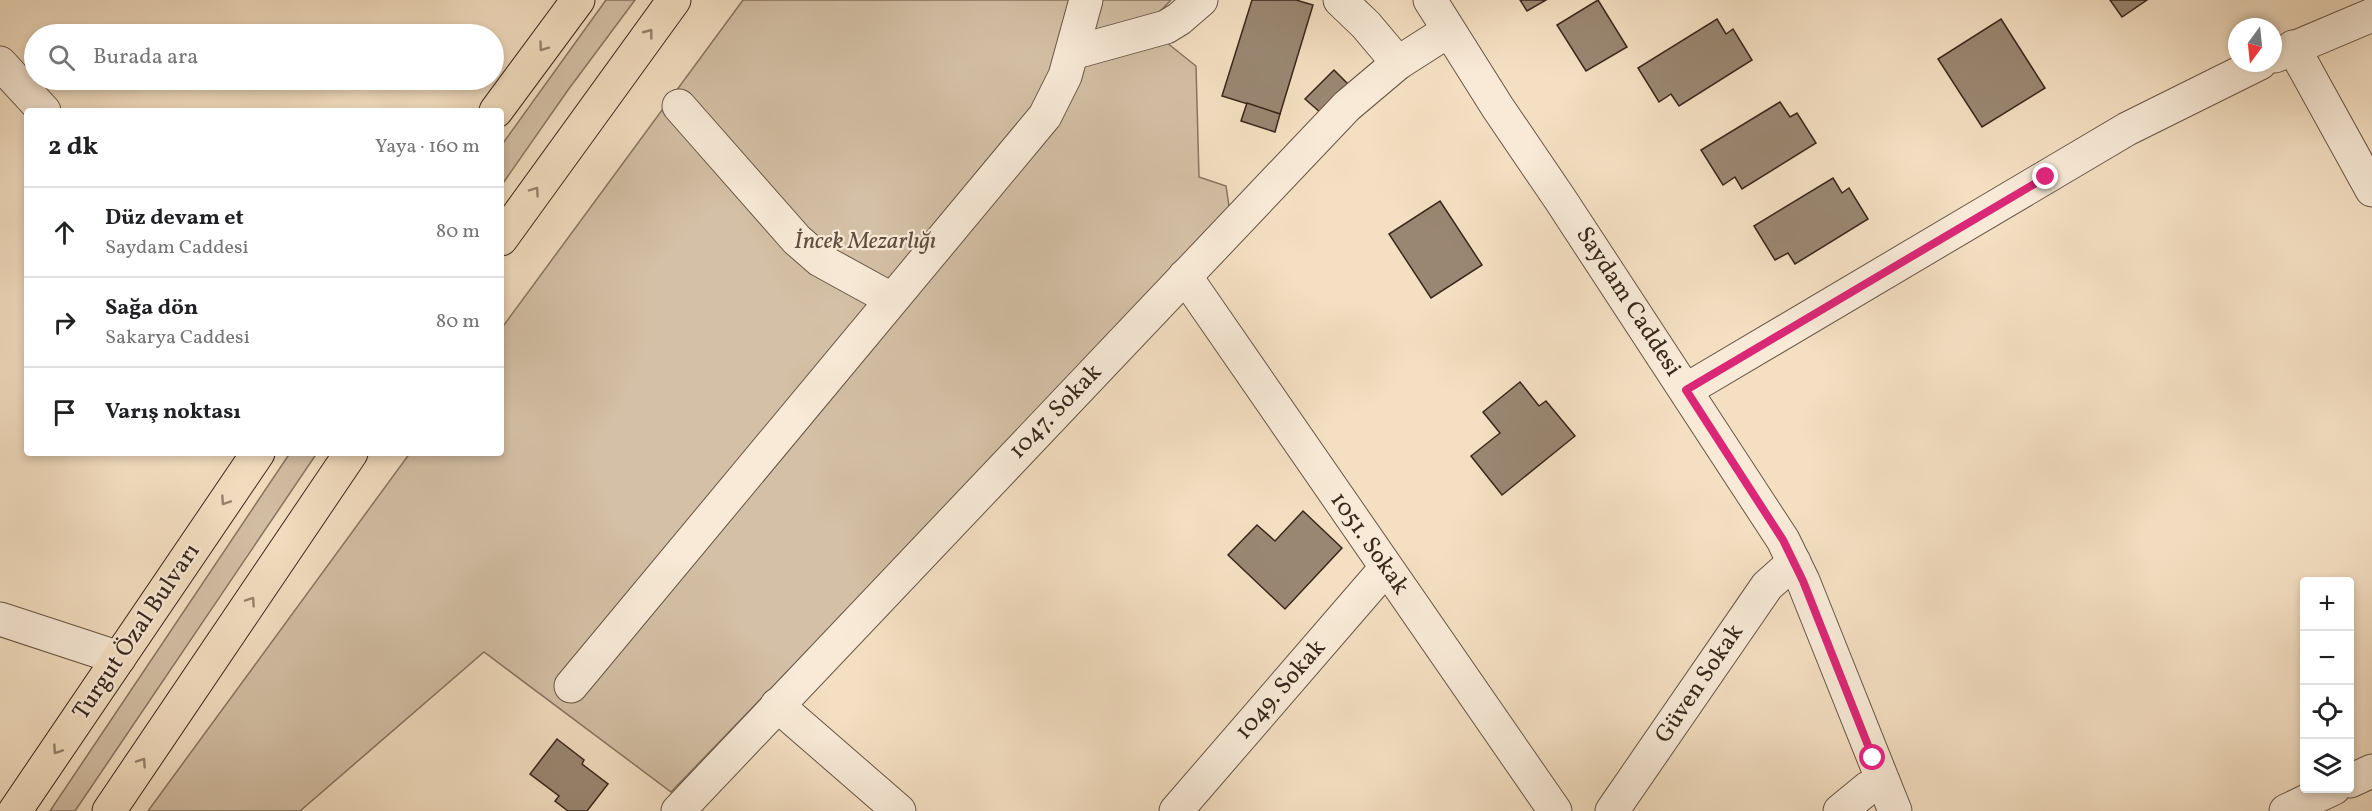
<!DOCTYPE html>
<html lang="tr">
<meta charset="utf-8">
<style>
:root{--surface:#fff;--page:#f2f2f2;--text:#202124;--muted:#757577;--line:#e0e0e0}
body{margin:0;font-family:Vollkorn,serif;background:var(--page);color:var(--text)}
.controls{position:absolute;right:18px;bottom:18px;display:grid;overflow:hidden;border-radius:6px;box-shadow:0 3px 9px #0003}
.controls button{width:54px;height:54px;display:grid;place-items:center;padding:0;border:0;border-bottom:2px solid var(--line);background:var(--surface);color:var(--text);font:30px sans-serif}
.compass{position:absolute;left:2228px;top:18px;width:54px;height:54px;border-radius:50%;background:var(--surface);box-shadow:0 3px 9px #0003;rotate:195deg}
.stop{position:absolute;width:18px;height:18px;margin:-14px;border:4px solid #db2777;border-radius:50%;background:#fff}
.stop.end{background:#db2777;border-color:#fff;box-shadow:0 2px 6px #0008}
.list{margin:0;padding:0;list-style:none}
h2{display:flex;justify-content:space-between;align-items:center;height:78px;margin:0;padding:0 24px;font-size:26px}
h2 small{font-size:20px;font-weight:400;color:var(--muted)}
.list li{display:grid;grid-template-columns:39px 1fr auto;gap:18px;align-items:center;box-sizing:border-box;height:90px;padding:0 24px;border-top:2px solid var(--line)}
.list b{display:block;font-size:22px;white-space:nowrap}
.list p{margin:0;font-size:20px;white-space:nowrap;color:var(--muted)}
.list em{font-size:20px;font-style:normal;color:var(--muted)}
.icon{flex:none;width:33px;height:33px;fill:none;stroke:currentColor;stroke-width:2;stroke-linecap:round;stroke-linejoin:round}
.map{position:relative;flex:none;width:2372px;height:811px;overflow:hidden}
.search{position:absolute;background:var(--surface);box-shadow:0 3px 9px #0003;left:24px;top:24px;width:480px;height:66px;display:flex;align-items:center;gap:15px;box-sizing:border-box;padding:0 21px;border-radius:33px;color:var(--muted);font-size:22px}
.panel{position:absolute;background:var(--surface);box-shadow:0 3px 9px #0003;left:24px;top:108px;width:480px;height:348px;border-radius:6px}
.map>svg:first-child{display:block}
.green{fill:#d4c0a6;stroke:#867461;stroke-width:1.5}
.building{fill:#9a8772;stroke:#39271c;stroke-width:1.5}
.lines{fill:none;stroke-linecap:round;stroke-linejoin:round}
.minor-casing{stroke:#685546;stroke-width:35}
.major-casing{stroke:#39271c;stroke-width:35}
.minor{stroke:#f8ead7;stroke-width:33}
.major{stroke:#f4dfc2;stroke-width:33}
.oneway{stroke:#96836f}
.route{stroke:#db2777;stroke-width:8}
.labels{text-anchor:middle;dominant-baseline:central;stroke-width:4.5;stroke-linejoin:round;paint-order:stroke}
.park-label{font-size:24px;font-style:italic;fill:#604d3e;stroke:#f8ead7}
.street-label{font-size:24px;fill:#39271c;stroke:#f8ead7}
</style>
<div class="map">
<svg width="2372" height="811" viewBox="0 0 2372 811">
<rect width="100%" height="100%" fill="#f4dfc2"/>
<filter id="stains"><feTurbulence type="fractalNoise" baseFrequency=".00333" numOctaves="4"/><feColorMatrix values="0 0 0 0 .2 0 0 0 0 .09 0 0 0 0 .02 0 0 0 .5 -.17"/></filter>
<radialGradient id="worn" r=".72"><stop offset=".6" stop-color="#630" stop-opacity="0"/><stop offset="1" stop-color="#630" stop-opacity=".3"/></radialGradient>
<g class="green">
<path d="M606,0H635L568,90L501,186V146Z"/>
<path d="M743,0H1171L1146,26L1196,66L1199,177L1226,186L1230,213L671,792L484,652L300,811H148L410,453H501V329Z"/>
<path d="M290,453H317L75,811H50Z"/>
</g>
<g class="building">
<path d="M1252,0H1296L1313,5L1280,114L1222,96Z"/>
<path d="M1520,0H1546L1527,11Z"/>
<path d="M1598,0L1627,47L1586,71L1557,25Z"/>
<path d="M2110,0H2147L2122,17Z"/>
<path d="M1717,19L1726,34L1733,29L1752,60L1679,106L1671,94L1659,102L1638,68Z"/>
<path d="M2001,19L2045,88L1982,127L1938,59Z"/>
<path d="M1334,70L1349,85L1321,113L1305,99Z"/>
<path d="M1780,102L1790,117L1797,113L1816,143L1742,189L1735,177L1723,185L1701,150Z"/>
<path d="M1247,103L1280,114L1275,132L1241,121Z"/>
<path d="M1833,178L1842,193L1849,188L1868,219L1795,264L1788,253L1775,260L1754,226Z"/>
<path d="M1440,201L1482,265L1431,298L1389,234Z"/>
<path d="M1520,382L1539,406L1546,401L1575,436L1502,495L1471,456L1500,433L1483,412Z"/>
<path d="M1303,511L1342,548L1285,609L1228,555L1257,525L1275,541Z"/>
<path d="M557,739L584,760L582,764L608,784L587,811H568L555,801L559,796L530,774Z"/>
</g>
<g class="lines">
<defs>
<g id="minor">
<path d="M1340,0L1366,25L1398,63"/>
<path d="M1430,0L1498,108L1560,199L1783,540L1803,581L1895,811"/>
<path d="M2293,47L2372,190"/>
<path d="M1072,53L1166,27L1179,19L1201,0"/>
<path d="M2275,56L2372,15"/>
<path d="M0,63L44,111"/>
<path d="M679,106L797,240L820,260L891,299"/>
<path d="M1185,276L1555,811"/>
<path d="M1686,390L2127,129L2260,63"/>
<path d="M0,619L119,658"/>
<path d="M571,686L1045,116L1065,76L1086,0"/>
<path d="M777,705L899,811"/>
<path d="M2350,781L2372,771"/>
<path d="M678,811L1347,106L1398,63L1448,31"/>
<path d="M1176,811L1386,568"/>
<path d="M1612,811L1767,586L1794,562"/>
<path d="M1840,811L1868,788L1883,782"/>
<path d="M2286,811L2334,788"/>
</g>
<g id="major">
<path d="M496,111L578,0"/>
<path d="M501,239L674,0"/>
<path d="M15,811L258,453"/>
<path d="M109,811L351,453"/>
</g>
</defs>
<use href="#minor" class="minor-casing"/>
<use href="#major" class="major-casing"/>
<use href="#minor" class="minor"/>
<use href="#major" class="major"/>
</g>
<defs><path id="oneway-chevron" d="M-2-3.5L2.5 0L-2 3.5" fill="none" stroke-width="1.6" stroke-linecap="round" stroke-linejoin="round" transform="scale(1.5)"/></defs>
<g class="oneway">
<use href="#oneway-chevron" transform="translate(649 33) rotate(-53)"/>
<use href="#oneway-chevron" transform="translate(543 47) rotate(126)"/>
<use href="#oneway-chevron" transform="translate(535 191) rotate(-55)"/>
<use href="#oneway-chevron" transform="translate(225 501) rotate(124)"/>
<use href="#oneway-chevron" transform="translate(251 601) rotate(-56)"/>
<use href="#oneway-chevron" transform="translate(57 750) rotate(124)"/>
<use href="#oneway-chevron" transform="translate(142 762) rotate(-56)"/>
</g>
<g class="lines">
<path class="route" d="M1873,758L1803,581L1783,540L1686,390L2046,177"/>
</g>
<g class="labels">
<g class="park-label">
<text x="865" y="242">İncek Mezarlığı</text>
</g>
<g class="street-label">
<text transform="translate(1628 302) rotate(57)">Saydam Caddesi</text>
<text transform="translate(1056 412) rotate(-46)">1047. Sokak</text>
<text transform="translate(1369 544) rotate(55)">1051. Sokak</text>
<text transform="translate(137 632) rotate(-56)">Turgut Özal Bulvarı</text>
<text transform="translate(1700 684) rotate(-56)">Güven Sokak</text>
<text transform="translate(1281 690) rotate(-49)">1049. Sokak</text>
</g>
</g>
<rect width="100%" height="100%" filter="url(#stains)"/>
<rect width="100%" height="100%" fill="url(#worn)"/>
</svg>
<div class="controls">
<button>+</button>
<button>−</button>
<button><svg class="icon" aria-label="locate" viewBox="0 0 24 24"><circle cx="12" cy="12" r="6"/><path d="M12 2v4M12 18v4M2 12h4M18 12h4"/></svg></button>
<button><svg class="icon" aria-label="layers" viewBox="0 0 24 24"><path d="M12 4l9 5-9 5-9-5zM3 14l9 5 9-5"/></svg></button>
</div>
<svg class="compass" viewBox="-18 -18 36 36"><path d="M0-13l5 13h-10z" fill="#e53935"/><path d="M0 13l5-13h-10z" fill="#757577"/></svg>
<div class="stop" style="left:1873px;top:758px"></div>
<div class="stop end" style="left:2046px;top:177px"></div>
<div class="search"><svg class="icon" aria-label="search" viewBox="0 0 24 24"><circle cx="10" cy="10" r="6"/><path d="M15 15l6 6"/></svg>Burada ara</div>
<section class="panel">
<h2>2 dk<small>Yaya · 160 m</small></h2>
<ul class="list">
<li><svg class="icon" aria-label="ahead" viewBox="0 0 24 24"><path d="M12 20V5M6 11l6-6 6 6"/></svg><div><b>Düz devam et</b><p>Saydam Caddesi</p></div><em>80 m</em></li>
<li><svg class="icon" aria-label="right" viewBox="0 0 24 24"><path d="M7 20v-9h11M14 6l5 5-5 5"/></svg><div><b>Sağa dön</b><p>Sakarya Caddesi</p></div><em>80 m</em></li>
<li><svg class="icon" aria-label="arrive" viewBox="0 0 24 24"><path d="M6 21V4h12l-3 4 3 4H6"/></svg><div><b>Varış noktası</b></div></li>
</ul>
</section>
</div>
